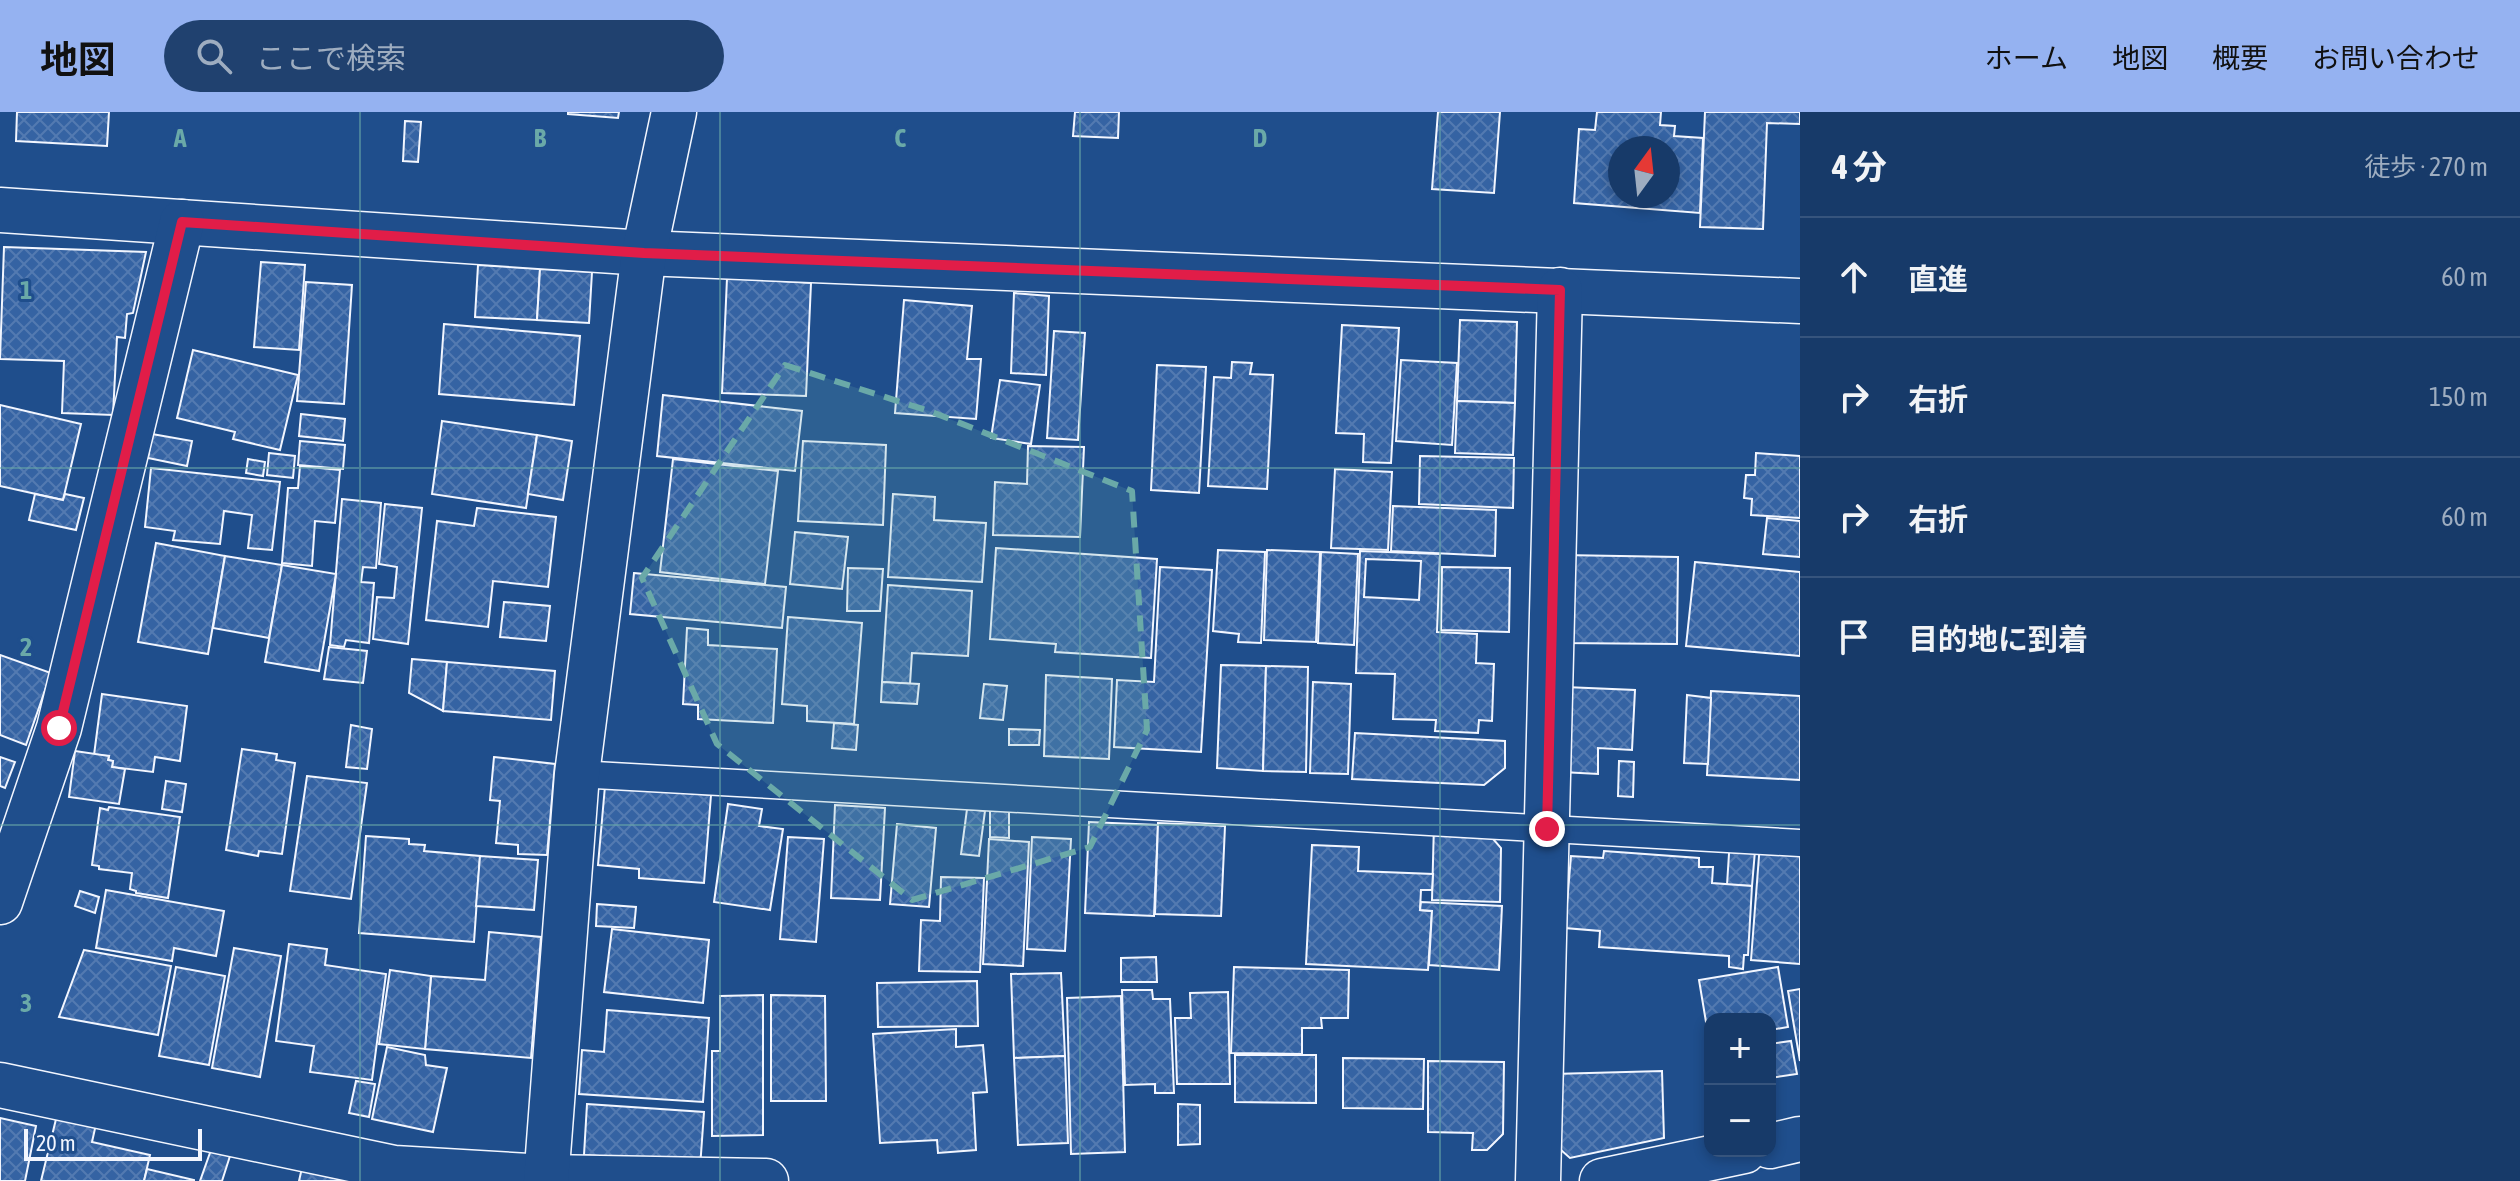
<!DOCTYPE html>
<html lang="ja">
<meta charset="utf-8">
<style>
:root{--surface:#173a69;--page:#20416f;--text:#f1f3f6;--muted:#9eadc0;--line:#36547d;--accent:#95b2f1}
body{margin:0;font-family:"Asap Condensed","Noto Sans JP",sans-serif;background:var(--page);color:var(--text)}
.controls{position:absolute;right:24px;bottom:24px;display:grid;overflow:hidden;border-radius:16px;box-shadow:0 4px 12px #0003}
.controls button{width:72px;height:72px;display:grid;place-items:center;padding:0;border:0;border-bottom:2px solid var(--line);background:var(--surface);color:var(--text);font:40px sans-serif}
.compass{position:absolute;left:1608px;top:24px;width:72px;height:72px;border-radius:50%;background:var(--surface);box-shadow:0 4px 12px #0003;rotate:15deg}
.scale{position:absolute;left:24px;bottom:20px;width:178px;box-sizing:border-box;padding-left:8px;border:4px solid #f2f6ff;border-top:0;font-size:22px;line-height:28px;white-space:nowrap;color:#f2f6ff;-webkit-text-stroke:6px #1f4e8c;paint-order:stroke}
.stop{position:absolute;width:24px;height:24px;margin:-18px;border:6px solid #e11d48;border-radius:50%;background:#fff}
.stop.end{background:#e11d48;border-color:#fff;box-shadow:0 2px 8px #0008}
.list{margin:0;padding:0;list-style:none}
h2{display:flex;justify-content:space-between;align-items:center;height:104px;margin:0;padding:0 32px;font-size:34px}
h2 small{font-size:26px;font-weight:400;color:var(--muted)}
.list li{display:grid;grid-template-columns:52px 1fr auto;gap:24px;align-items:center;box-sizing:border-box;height:120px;padding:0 32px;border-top:2px solid var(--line)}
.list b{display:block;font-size:30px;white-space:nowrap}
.list em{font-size:26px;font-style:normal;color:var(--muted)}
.icon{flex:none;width:44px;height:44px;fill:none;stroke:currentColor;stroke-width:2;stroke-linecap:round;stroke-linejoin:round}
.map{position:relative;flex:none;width:1800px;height:1069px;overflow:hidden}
header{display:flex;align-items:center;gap:48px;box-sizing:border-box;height:112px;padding:0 40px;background:var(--accent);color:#111}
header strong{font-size:38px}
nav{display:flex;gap:44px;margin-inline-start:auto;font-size:28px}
.search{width:560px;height:72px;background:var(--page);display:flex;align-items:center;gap:20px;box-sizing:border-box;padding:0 28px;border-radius:44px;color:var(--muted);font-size:30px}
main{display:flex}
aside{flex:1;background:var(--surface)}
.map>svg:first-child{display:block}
.building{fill:url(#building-cross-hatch);stroke:#f2f6ff;stroke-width:2;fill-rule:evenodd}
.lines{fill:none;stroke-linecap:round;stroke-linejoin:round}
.lane-casing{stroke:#f2f6ff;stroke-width:29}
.street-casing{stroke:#f2f6ff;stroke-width:47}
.lane{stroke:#1f4e8c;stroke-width:26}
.street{stroke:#1f4e8c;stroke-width:44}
.route{stroke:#e11d48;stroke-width:10}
.marked{fill:#6aa9a8;fill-opacity:0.2;stroke:#6aa9a8;stroke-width:6;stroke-dasharray:16 10;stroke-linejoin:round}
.grid{fill:none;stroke:#6aa9a8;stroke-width:2;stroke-opacity:0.55}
.grid-label{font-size:26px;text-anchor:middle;font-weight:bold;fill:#6aa9a8;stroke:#1f4e8c;stroke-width:6;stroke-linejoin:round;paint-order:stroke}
</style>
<header>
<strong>地図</strong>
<div class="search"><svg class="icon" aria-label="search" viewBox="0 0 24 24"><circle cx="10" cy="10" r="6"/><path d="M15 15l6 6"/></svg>ここで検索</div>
<nav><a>ホーム</a><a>地図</a><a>概要</a><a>お問い合わせ</a></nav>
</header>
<main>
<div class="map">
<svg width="1800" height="1069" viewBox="0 0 1800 1069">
<defs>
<pattern id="building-cross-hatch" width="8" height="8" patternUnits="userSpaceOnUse" patternTransform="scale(2)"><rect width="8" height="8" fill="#3563a3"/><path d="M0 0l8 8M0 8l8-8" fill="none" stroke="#537ab1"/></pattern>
</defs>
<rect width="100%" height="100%" fill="#1f4e8c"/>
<g class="building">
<path d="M17,0H109L107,34L16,29Z"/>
<path d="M568,0H619L618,6L568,2Z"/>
<path d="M1075,0H1119L1118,26L1073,24Z"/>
<path d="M1438,0H1500L1494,81L1432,77Z"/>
<path d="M1597,0H1661L1660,13L1675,14L1674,24L1703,26L1700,101L1574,91L1579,17L1595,18ZM1620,36H1668V84H1620Z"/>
<path d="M1705,0H1800V12L1767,11L1763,117L1700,115Z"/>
<path d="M405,9L421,10L418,50L403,49Z"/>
<path d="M4,135L146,140L133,201L127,202L125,226L117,225L113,303L62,301L64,249L0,247Z"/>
<path d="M261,150L305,153L299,238L254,235Z"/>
<path d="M478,153L540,157L537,208L475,205Z"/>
<path d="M540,157L592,160L589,211L537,208Z"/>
<path d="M727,166L811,171L806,284L722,281Z"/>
<path d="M306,170L352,173L344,292L297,289Z"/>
<path d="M1014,181L1049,184L1046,263L1011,261Z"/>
<path d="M904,188L972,194L967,247H981L976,307L895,301Z"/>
<path d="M1460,208L1517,210L1515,291L1457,289Z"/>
<path d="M444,212L580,224L574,293L439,282Z"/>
<path d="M1342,213L1399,216L1391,351L1363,350L1364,322L1336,321Z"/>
<path d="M1054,219L1085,221L1078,328L1047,326Z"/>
<path d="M193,238L298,263L280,338L233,327L235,320L177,306Z"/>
<path d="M1401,248L1457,251L1452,333L1396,329Z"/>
<path d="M1232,250L1252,251L1250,262L1273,263L1267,377L1208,374L1214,265L1231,266Z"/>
<path d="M1157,253L1206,255L1199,381L1151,378Z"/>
<path d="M1000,268L1040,273L1031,332L991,326Z"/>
<path d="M663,283L802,299L795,359L657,344Z"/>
<path d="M1457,289L1515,291L1513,343L1455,341Z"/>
<path d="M0,293L81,312L63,388L0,374Z"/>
<path d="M301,302L345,307L343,329L299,324Z"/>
<path d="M442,309L537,323L526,396L432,382Z"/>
<path d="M152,322L192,329L187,354L148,346Z"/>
<path d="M537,323L572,329L563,388L528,382Z"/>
<path d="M300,329L345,333L343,357L298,353Z"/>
<path d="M803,329L886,333L883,413L798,409Z"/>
<path d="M1028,334L1084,335L1080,425L993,423L995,370L1027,372Z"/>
<path d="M269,341L295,344L293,366L267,363Z"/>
<path d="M1756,341L1800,344V406L1751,403L1752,387L1744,386L1746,363H1755Z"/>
<path d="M1420,344L1514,346L1513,396L1419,392Z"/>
<path d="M248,347L265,350L263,364L246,361Z"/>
<path d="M673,347L778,359L765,472L660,460Z"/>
<path d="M300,354L340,358L335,411L315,409L312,454L282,451L288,376H298Z"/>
<path d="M151,356L280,370L272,438L248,436L252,403L224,399L220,432L173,428L175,419L145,415Z"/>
<path d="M1335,357L1392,360L1388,438L1331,436Z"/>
<path d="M35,382L63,388L65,382L84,386L76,418L29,408Z"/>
<path d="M893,382L935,385L934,408L986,411L982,470L888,465Z"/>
<path d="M342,387L381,391L376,456L363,455L361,470L374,471L369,531L346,528L344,535L330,533Z"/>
<path d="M385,392L422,396L408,532L373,527L377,485L394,486L397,455L379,452Z"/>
<path d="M1393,394L1496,398L1495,444L1391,439Z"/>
<path d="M477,396L556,405L548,475L493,469L488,515L426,508L437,409L474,414Z"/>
<path d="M1767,406L1800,409V445L1763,442Z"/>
<path d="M795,420L848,425L842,477L790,472Z"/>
<path d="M156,431L225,444L208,542L138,530Z"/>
<path d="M996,436L1157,447L1151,546L1055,540L1056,532L990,527Z"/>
<path d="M1218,438L1265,440L1261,531L1238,530L1239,522L1213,519Z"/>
<path d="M1267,438L1320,440L1316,530L1264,528Z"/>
<path d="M1360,439L1440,442L1437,520L1477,522L1476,551L1494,552L1492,609L1479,608L1478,621L1435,619L1436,608L1393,607L1395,562L1356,561ZM1366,447L1421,449L1419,488L1364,485Z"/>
<path d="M1321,440L1358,442L1354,533L1318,531Z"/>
<path d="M1562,443L1678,445L1677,532L1560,531Z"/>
<path d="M225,444L282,453L269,526L213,516Z"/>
<path d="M1695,450L1800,460V544L1686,534Z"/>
<path d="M282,453L336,462L319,559L265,550Z"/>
<path d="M1160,455L1212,458L1201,640L1114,635L1117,568L1154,570Z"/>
<path d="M1442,455L1510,456L1509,520L1441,518Z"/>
<path d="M848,456L883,457L880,499H847Z"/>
<path d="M634,461L786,475L782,516L630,502Z"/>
<path d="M888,473L972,479L968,544L912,541L910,572L882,570Z"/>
<path d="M504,490L550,494L546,529L500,525Z"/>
<path d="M788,505L862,511L854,612L807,609V594L782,592Z"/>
<path d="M687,516L708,518V533L777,537L773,611L698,607V593L683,592Z"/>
<path d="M329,535L367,539L363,571L324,567Z"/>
<path d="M0,543L51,561L26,633L0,623Z"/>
<path d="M412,547L447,550L443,599L409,581Z"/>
<path d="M447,550L555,559L551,608L443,599Z"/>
<path d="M1221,553L1266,554L1263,659L1217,656Z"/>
<path d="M1266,554L1308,555L1306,660L1263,659Z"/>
<path d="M1046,563L1112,567L1109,647L1044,644Z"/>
<path d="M882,570L919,572L917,592L881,590Z"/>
<path d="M1313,570L1351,572L1348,662L1310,661Z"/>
<path d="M984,572L1007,574L1003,608L980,606Z"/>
<path d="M1565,575L1635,578L1632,638L1598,636V662L1562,660Z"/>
<path d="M1711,579L1800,584V668L1707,663Z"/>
<path d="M102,582L187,594L180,649L155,645L153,660L112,655L113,649L108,648L109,644L94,643Z"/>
<path d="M1687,583L1711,586L1708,652L1684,651Z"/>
<path d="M834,611L858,613L856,638L832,636Z"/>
<path d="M351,613L372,617L367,657L346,655Z"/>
<path d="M1009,617L1040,618L1039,633H1009Z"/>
<path d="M1355,621L1505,629V656L1484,673L1352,667Z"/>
<path d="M242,637L277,642L276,648L295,651L282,742L259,739L258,744L226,738Z"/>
<path d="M75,639L109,644L108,648L113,649L112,655L125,657L119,692L69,685Z"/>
<path d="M0,645L15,650L5,676L0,674Z"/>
<path d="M494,645L555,652L547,743L518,742V733L496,731L500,689L490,688Z"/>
<path d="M1619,649L1634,650L1633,685L1618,684Z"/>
<path d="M307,664L367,671L351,787L290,779Z"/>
<path d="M166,669L186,672L182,700L162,697Z"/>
<path d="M605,674L711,683L704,771L639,766V757L598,753Z"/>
<path d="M990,690H1009V726L990,725Z"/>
<path d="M728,692L762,697L759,714L783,717L770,798L714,790Z"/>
<path d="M835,693L885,696L880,788L831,786Z"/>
<path d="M109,695L180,705L168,786L136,781V779L130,777L132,761L99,757V754L92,753L100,696L108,698Z"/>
<path d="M967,697L985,699L979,744L961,742Z"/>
<path d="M1089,710L1158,713L1154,804L1085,801Z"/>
<path d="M1158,711L1225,714L1221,804L1155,802Z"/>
<path d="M1434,711L1481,713L1501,736L1500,790L1432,788Z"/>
<path d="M897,712L936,716L929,795L890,792Z"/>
<path d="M366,724L409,727V732L425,733L424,739L480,744L474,830L359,821Z"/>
<path d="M788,725L824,727L816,830L780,827Z"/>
<path d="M1032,725L1071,727L1065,839L1027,837Z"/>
<path d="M1730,726L1756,727L1752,774L1727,773Z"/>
<path d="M989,727L1029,730L1023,854L983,852Z"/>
<path d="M1760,731L1800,734V852L1751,848Z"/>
<path d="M1312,733L1359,735L1358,759L1433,762L1432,778H1421L1420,798L1432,799L1428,858L1306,852Z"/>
<path d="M1604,739L1699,746V755H1713L1712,771L1752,774L1748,843H1744L1743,857L1729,855V844L1599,835L1600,819L1565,816L1571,744L1603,746Z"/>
<path d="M480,744L538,748L534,798L476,794Z"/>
<path d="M941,765L984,766L980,860L919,859L921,808L940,809Z"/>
<path d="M106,778L224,799L216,844L174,836L172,849L96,836Z"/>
<path d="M80,779L99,785L95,801L75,794Z"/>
<path d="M1421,790L1502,794L1499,858L1429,853L1432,799L1420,798Z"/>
<path d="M597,792L636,795L634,816L596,814Z"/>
<path d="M612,817L709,828L703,891L604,880Z"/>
<path d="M489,820L541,825L531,946L425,937L431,864L485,868Z"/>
<path d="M289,832L327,837L325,853L386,862L372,968L310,960L314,934L276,929Z"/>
<path d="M234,836L281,844L260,965L212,956Z"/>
<path d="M84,838L171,854L158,923L59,905Z"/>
<path d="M1156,845L1157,870H1121V846Z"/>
<path d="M176,855L225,864L209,953L159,944Z"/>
<path d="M1234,855L1349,858L1348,906H1321L1322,916H1302V942L1231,941Z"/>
<path d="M1778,855L1788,915L1770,918V907H1710L1709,928L1699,868Z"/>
<path d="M390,858L431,864L425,937L379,932Z"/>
<path d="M1061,861L1065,944L1014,946L1011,862Z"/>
<path d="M977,869L978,914L878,915L877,871Z"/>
<path d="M1800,877V949L1788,879Z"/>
<path d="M1122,878H1152L1153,887H1170L1174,981H1155V972L1125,973Z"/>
<path d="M1228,880L1230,972H1177L1175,906H1191L1190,881Z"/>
<path d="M763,883V1023L712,1024V939H720V884Z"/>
<path d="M771,883L825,884L826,989H771Z"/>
<path d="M1121,884L1125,1040L1071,1042L1067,886Z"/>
<path d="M607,898L709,906L703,990L579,982L582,938L604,940Z"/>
<path d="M956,917V935L983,933L987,980L973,981L976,1038L938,1041L937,1028L880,1031L873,922Z"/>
<path d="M1791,929L1797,962L1770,966V932Z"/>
<path d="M387,935L425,943L426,953L447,956L433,1020L372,1007Z"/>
<path d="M1235,943H1316V991L1235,990Z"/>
<path d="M1065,944L1068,1031L1018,1033L1014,946Z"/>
<path d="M1343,946L1424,947L1423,997L1343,996Z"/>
<path d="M1428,949L1504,950L1503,1022L1487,1038H1472L1473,1021L1428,1020Z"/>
<path d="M1662,959L1664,1026L1570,1046L1552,1030L1553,962Z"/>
<path d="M356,969L375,972L369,1005L349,1001Z"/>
<path d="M587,992L704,1000L700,1056L663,1048L584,1043Z"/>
<path d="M1178,992L1200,993V1032L1178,1033Z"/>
<path d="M57,1003L96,1012L92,1030L150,1043L144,1069H41Z"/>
<path d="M0,1006L36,1014L25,1069H0Z"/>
<path d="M211,1038L230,1044L222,1069H200Z"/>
<path d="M304,1047L364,1069H299Z"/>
<path d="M147,1057L194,1068V1069H144Z"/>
</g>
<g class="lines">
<defs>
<path id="lane" d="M577,662L1800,731"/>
<g id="street">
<path d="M0,98L644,141L1800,189"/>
<path d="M0,790L59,616L182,110"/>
<path d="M0,973L394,1056L546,1065L766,1069"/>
<path d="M1770,1034L1800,1027"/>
<path d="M546,1069L577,662L644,141L674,0"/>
<path d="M1538,1069L1560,178"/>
<path d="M1602,1069L1744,1039"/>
</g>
</defs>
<use href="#lane" class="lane-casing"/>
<use href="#street" class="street-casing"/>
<use href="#lane" class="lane"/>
<use href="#street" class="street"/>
</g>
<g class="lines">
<path class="route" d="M59,616L182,110L644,141L1560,178L1547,717"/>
</g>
<path class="marked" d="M785,253L932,300L1132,379L1147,618L1090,735L912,788L717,632L642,466Z"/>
<path class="grid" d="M360,0V1069M720,0V1069M1080,0V1069M1440,0V1069M0,356H1800M0,713H1800"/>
<g class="grid-label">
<text x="180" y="35">A</text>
<text x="540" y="35">B</text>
<text x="900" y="35">C</text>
<text x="1260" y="35">D</text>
<text x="26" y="187">1</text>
<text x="26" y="544">2</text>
<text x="26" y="900">3</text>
</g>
</svg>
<div class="controls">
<button>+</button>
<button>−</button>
</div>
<svg class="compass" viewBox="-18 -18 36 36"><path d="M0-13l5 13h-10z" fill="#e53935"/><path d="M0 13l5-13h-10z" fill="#9eadc0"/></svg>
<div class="scale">20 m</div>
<div class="stop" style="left:59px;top:616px"></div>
<div class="stop end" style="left:1547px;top:717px"></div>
</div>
<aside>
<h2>4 分<small>徒歩 · 270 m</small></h2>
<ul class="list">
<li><svg class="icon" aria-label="ahead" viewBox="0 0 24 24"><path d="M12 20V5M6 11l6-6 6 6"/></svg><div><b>直進</b></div><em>60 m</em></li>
<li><svg class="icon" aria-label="right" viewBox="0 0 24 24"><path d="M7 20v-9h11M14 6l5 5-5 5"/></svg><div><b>右折</b></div><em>150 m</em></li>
<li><svg class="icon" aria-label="right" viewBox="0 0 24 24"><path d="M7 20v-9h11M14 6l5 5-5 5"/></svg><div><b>右折</b></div><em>60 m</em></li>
<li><svg class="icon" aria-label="arrive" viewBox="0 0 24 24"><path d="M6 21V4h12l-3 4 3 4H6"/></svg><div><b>目的地に到着</b></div></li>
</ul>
</aside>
</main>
